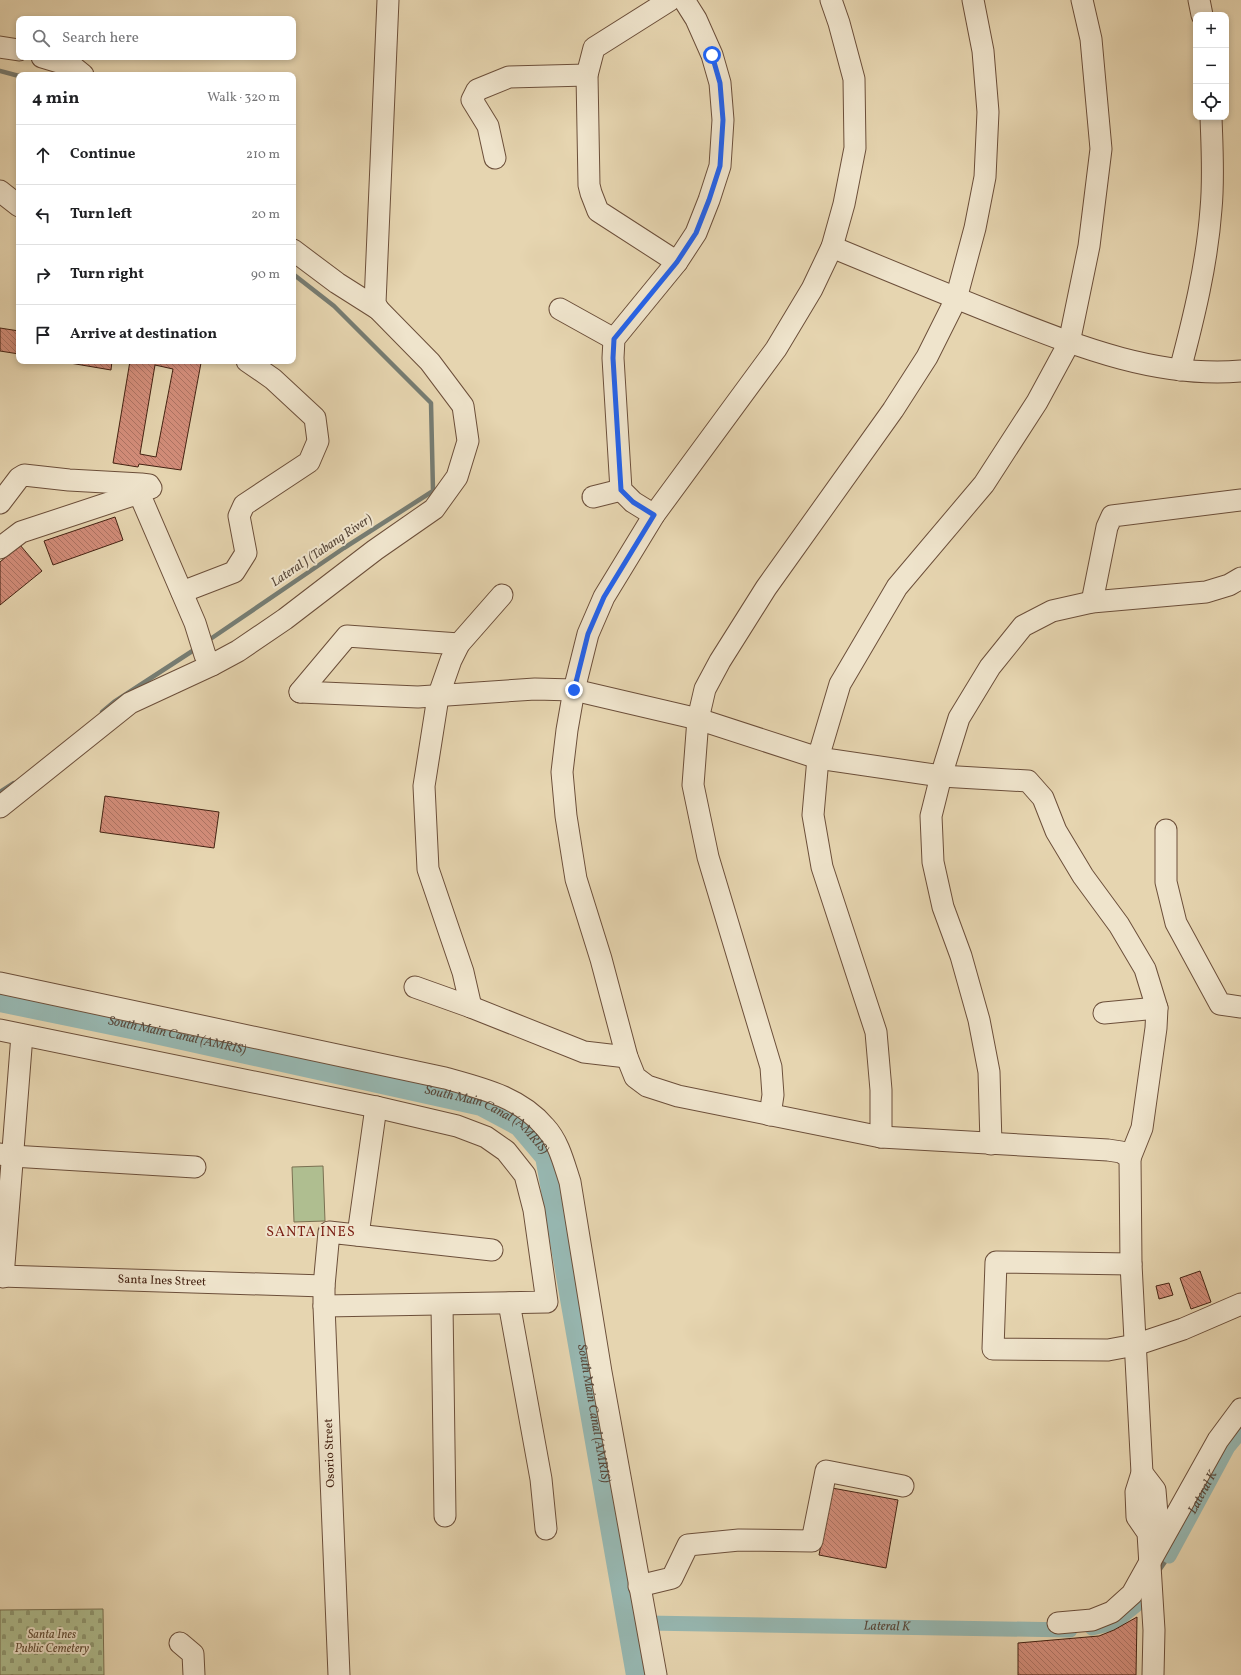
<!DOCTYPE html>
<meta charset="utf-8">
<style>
:root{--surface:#fff;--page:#f2f2f2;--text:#202124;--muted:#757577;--line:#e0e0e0}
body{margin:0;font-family:Vollkorn,serif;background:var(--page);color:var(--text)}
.controls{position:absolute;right:12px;top:12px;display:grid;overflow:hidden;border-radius:8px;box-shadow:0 2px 6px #0003}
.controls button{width:36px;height:36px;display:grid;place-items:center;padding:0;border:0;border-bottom:1px solid var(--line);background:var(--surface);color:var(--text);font:20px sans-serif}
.stop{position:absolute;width:12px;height:12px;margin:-9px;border:3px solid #2563eb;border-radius:50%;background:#fff}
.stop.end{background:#2563eb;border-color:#fff;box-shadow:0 1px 4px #0008}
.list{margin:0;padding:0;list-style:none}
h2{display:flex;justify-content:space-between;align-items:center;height:52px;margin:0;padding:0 16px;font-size:17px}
h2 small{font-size:13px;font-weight:400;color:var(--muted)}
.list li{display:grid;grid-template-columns:26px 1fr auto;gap:12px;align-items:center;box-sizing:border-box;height:60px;padding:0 16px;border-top:1px solid var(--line)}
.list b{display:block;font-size:15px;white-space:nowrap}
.list em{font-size:13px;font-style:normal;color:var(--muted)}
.icon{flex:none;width:22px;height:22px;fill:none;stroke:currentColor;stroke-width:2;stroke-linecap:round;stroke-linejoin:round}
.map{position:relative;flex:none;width:1241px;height:1675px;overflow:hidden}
.search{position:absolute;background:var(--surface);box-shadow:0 2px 6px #0003;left:16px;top:16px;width:280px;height:44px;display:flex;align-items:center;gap:10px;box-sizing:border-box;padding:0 14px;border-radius:8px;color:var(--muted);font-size:15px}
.panel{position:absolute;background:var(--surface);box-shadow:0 2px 6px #0003;left:16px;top:72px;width:280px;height:292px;border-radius:8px}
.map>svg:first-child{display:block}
.cemetery{fill:url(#cemetery-stones);stroke:#7a7051}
.pitch{fill:#afbe90;stroke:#7a7051}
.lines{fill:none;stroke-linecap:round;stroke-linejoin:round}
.stream{stroke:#767c72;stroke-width:4.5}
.canal{stroke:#97b8b2;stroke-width:15}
.river{stroke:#97b8b2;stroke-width:26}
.building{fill:url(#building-back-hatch);stroke:#442212;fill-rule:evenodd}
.minor-casing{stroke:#6c4f3a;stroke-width:23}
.minor{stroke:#efe4cc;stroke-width:21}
.route{stroke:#2563eb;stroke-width:5}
.labels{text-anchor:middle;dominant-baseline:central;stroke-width:4;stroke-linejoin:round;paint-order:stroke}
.street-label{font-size:12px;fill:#442212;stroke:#efe4cc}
.park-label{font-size:12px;font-style:italic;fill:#5f4932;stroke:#efe4cc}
.water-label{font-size:13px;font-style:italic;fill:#59483a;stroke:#efe4cc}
.quarter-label{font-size:14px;letter-spacing:1px;fill:#7a1f14;stroke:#efe4cc}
</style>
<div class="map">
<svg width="1241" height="1675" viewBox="0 0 1241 1675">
<defs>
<pattern id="cemetery-stones" width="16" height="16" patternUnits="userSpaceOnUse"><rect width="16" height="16" fill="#afbe90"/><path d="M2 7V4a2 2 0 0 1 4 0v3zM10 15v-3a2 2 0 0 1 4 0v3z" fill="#909a74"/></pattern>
<pattern id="building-back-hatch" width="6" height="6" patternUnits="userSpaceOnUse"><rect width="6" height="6" fill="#d38d7a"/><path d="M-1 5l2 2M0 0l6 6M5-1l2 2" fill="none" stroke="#ad7363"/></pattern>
</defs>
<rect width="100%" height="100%" fill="#e6d5b0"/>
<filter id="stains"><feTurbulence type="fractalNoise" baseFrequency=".005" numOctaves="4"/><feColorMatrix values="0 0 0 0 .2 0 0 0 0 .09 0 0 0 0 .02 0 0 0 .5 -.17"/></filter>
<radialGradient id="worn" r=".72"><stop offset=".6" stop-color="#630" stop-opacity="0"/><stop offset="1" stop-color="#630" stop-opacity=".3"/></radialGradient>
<path class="cemetery" d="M103,1609L104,1675H0V1610Z"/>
<path class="pitch" d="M323,1166L325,1221L294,1222L292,1167Z"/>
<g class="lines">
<g class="stream">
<path d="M0,71L19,76"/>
<path d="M206,642L344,548L433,491L431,403L334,306L293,274"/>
<path d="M102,712L114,702L197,648"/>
<path d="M0,792L14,783"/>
<path d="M1158,1572L1169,1556"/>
</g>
<g class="canal">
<path id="s1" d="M1169,1556L1228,1447L1241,1431"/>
<path id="s2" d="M631,1625L646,1623L1070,1630"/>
<path d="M1092,1628L1114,1623L1136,1605"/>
</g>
<path class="river" id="s3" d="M0,999L151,1030L482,1103L521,1124L548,1156L639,1675"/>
</g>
<g class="building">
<path d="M0,328L19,331V354L0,351Z"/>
<path d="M58,361H112L111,370Z"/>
<path d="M130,361H190L201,363L181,470L139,464L138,467L113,463ZM155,365L173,369L156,457L140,454Z"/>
<path d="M115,517L123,540L53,565L44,541Z"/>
<path d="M20,545L42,571L0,605V562Z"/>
<path d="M105,796L219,812L214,848L100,832Z"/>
<path d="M1200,1271L1211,1302L1191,1309L1180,1278Z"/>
<path d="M1169,1283L1173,1295L1159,1299L1156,1286Z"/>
<path d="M832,1488L898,1500L886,1568L819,1555Z"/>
<path d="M1137,1617L1136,1675H1018V1643L1099,1636L1114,1630Z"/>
</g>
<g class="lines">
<defs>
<g id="minor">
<path d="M670,0L594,48L587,75L589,185L591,193L598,211L677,262"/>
<path d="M831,0L839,23L854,79L855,148L844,204L832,247L812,289L776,349L654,515L604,597L588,634L574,690L567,730L562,772L566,816L576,879L601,959L627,1057L635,1077L647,1086L678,1096L881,1137L1108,1150L1121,1152L1130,1158L1131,1264L1142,1473L1136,1492L1137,1517L1148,1533L1154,1630L1153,1675"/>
<path d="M1199,0L1202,15"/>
<path d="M0,47L19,50"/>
<path d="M42,57L72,66L83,75"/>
<path d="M495,158L488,126L472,100L477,90L509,77L587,75"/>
<path d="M0,191L19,206"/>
<path d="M832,247C890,271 948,295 1006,318C1082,348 1159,378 1241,371"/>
<path d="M378,309L375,303L388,0"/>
<path d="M560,309L614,339"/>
<path d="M1180,370C1194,317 1207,264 1211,209C1214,178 1212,147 1211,117"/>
<path d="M593,497L621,490"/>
<path d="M0,503L19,478L24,475L69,480L141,484L149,485L151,488"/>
<path d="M654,515L633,502L621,490L613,358L614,339L677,262L696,233L709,200L720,166L723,120L720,83L712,55L696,19L684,0"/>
<path d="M0,548L21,532L139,493L195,623L205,655L212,665"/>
<path d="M182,592L234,572L246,553L239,516L244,505L309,462L318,441L315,418L273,379L247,361"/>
<path d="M1092,602L1107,527L1112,516L1241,500"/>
<path d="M300,692L418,697L535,689L574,690L698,719L818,758L941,776L1028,781L1043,798L1056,831L1083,876L1119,925L1145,969L1157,1008L1156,1028L1142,1128L1130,1158"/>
<path d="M300,692L347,636L459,644"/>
<path d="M0,807L130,703L212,665L238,651L285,619L375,550L434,509L457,477L468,441L463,406L430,362L378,309L337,283L293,250"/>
<path d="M1166,830V882L1176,923L1220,1004L1241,1007"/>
<path d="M0,983L445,1078C481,1088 520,1097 545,1127C559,1142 564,1164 570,1182L601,1372L656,1675"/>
<path d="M415,987L471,1007L584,1052L627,1057"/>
<path d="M471,1007L463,972L428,869L424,786L438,697L451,660L459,644L502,595"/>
<path d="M1104,1013L1157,1008"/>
<path d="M0,1030L376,1107L457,1126L486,1137L506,1151L525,1175L534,1210L547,1302L324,1306"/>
<path d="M770,1115L773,1095L771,1067L708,857L693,785L698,719L705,689L720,661L766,588L893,410L927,357L956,299L975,228L985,177L988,112L983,51L973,0"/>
<path d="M881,1137V1090L876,1032L822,867L813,815L818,758L840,684L897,587L984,484L1037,402L1069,343L1089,246L1101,149L1091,39L1082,0"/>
<path d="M991,1144L989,1072L979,1020L961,956L943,907L933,862L931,816L941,776L959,718L990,667L1023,626L1052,611L1092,602L1206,592L1229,585L1241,578"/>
<path d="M0,1154L12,1156L195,1167"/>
<path d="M358,1235L376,1107"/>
<path d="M1131,1264L996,1262L993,1349L1108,1350L1135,1345L1183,1329L1241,1304"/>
<path id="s4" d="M0,1276L324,1286"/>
<path d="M3,1277L22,1035"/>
<path d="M509,1303L541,1479L546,1529"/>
<path d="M442,1305L445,1516"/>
<path d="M1142,1473L1155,1490L1157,1514L1148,1533"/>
<path d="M639,1586L672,1578L688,1545L739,1540L812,1541L826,1471L903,1486"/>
<path d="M1058,1623L1092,1620L1112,1612L1132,1594L1218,1440L1241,1409"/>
<path d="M180,1643L193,1654L194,1675"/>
<path d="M339,1675L324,1306V1286L329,1232L492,1250"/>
</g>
</defs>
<use href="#minor" class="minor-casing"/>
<use href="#minor" class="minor"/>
</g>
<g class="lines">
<path class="route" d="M574,690L588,634L604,597L654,515L633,502L621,490L613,358L614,339L677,262L696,233L709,200L720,166L723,120L720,83L712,55"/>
</g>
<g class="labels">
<g class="street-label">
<text stroke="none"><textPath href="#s4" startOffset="162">Santa Ines Street</textPath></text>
<text transform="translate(330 1453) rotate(-92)">Osorio Street</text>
</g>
<g class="park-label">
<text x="52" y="1635">Santa Ines<tspan x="52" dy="14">Public Cemetery</tspan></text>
</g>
<g class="water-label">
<text transform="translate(322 551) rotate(-34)">Lateral J (Tabang River)</text>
<text stroke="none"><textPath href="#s3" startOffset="181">South Main Canal (AMRIS)</textPath></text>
<text stroke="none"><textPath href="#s3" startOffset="505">South Main Canal (AMRIS)</textPath></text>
<text stroke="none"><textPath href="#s3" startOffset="841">South Main Canal (AMRIS)</textPath></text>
<text stroke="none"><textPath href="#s1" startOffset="72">Lateral K</textPath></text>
<text stroke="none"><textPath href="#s2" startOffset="256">Lateral K</textPath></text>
</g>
<g class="quarter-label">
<text x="311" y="1232">SANTA INES</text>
</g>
</g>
<rect width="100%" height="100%" filter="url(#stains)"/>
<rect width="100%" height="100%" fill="url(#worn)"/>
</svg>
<div class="controls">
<button>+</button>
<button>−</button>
<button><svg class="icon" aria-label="locate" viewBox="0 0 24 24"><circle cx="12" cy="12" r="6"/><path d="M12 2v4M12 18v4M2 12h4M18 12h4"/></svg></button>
</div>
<div class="stop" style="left:712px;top:55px"></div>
<div class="stop end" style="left:574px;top:690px"></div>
<div class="search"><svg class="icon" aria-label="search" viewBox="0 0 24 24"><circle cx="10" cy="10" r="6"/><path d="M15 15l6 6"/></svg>Search here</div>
<section class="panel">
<h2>4 min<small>Walk · 320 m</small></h2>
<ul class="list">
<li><svg class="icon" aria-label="ahead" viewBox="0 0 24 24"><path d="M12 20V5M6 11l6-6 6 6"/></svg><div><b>Continue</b></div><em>210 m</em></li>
<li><svg class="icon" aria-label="left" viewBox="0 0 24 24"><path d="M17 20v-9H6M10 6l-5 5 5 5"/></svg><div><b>Turn left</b></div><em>20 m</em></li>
<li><svg class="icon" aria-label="right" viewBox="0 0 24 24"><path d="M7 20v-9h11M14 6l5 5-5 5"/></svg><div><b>Turn right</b></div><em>90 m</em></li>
<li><svg class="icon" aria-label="arrive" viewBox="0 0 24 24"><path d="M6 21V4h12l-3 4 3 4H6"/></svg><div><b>Arrive at destination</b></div></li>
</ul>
</section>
</div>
